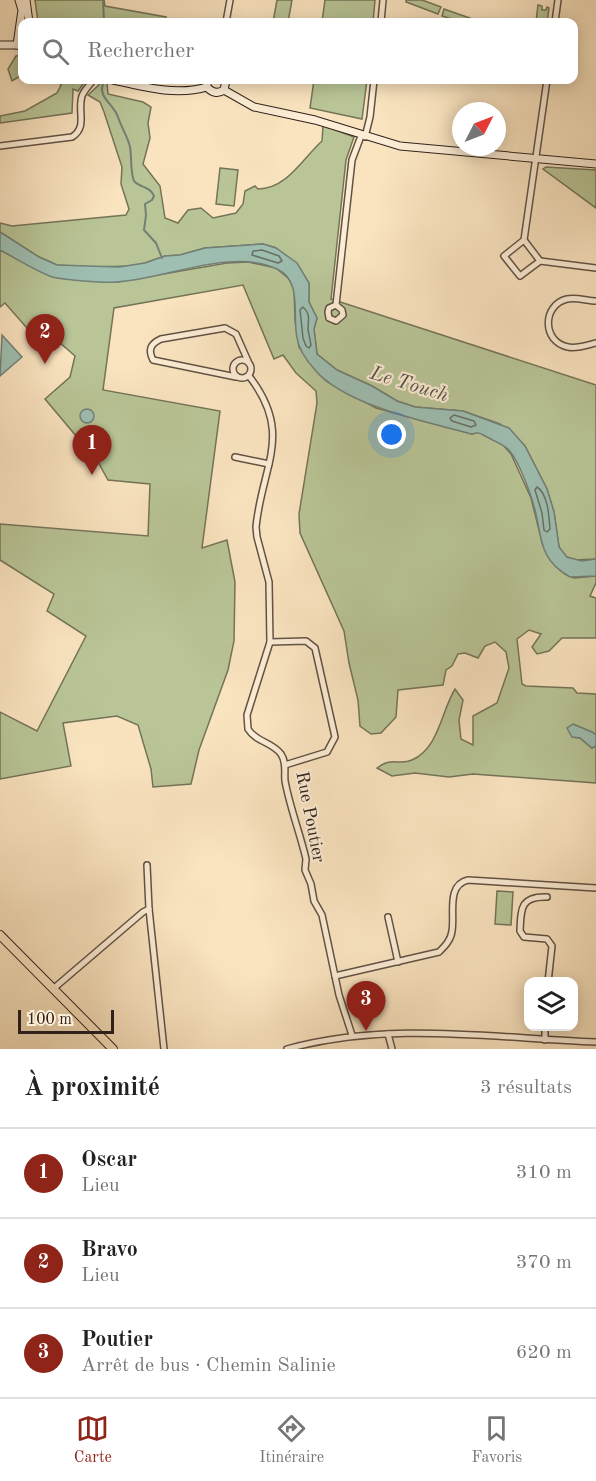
<!DOCTYPE html>
<html lang="fr">
<meta charset="utf-8">
<style>
:root{--surface:#fff;--page:#f6f6f6;--text:#222;--muted:#767676;--line:#e0e0e0;--accent:#8f2418}
body{margin:0;font-family:"Old Standard TT",serif;background:var(--page);color:var(--text)}
.controls{position:absolute;right:18px;bottom:18px;display:grid;overflow:hidden;border-radius:12px;box-shadow:0 3px 15px #0003}
.controls button{width:54px;height:54px;display:grid;place-items:center;padding:0;border:0;border-bottom:2px solid var(--line);background:var(--surface);color:var(--text);font:30px sans-serif}
.compass{position:absolute;left:452px;top:102px;width:54px;height:54px;border-radius:50%;background:var(--surface);box-shadow:0 3px 15px #0003;rotate:48deg}
.scale{position:absolute;left:18px;bottom:15px;width:96px;box-sizing:border-box;padding-left:6px;border:3px solid #30221b;border-top:0;font-size:16px;line-height:21px;white-space:nowrap;color:#30221b;-webkit-text-stroke:4px #fcedd6;paint-order:stroke}
.you{position:absolute;left:392px;top:435px;width:21px;height:21px;margin:-15px;border:4px solid #fff;border-radius:50%;background:#1a73e8;box-shadow:0 0 0 9px #1a73e833}
.badge{display:grid;place-items:center;width:39px;height:39px;border-radius:50%;background:var(--accent);color:#fff;font-size:20px;font-weight:700}
.pin{position:absolute;translate:-50% -50px;filter:drop-shadow(0 2px 3px #0008)}
.pin::after{content:'';position:absolute;top:32px;width:21px;height:18px;background:inherit;clip-path:polygon(0 0,100% 0,50% 100%)}
.list{margin:0;padding:0;list-style:none}
h2{display:flex;justify-content:space-between;align-items:center;height:78px;margin:0;padding:0 24px;font-size:26px}
h2 small{font-size:20px;font-weight:400;color:var(--muted)}
.list li{display:grid;grid-template-columns:39px 1fr auto;gap:18px;align-items:center;box-sizing:border-box;height:90px;padding:0 24px;border-top:2px solid var(--line)}
.list b{display:block;font-size:22px;white-space:nowrap}
.list p{margin:0;font-size:20px;white-space:nowrap;color:var(--muted)}
.list em{font-size:20px;font-style:normal;color:var(--muted)}
.icon{flex:none;width:33px;height:33px;fill:none;stroke:currentColor;stroke-width:2;stroke-linecap:round;stroke-linejoin:round}
.map{position:relative;flex:none;width:596px;height:1049px;overflow:hidden}
.search{position:absolute;background:var(--surface);box-shadow:0 3px 15px #0003;left:18px;right:18px;top:18px;height:66px;display:flex;align-items:center;gap:15px;box-sizing:border-box;padding:0 21px;border-radius:12px;color:var(--muted);font-size:22px}
.sheet{height:348px;background:var(--surface)}
nav{display:flex;justify-content:space-around;align-items:center;box-sizing:border-box;height:84px;border-top:2px solid var(--line);background:var(--surface);font-size:16px;color:var(--muted)}
nav a{display:grid;justify-items:center;gap:3px}
nav .on{color:var(--accent)}
.map>svg:first-child{display:block}
.green{fill:#b9c597;stroke:#747459;stroke-width:1.5}
.water{fill:#9ebfb2;stroke:#728076;stroke-width:1.5}
.lines{fill:none;stroke-linecap:round;stroke-linejoin:round}
.shore{stroke:#677066;stroke-width:1.5}
.stream{stroke:#728076;stroke-width:2}
.street-casing{stroke:#625244;stroke-width:8}
.secondary-casing{stroke:#30221b;stroke-width:9}
.primary-casing{stroke:#30221b;stroke-width:10}
.street{stroke:#fcedd6;stroke-width:5}
.secondary{stroke:#fcedd6;stroke-width:7}
.primary{stroke:#fae4c0;stroke-width:8}
.labels{text-anchor:middle;dominant-baseline:central;stroke-width:4.5;stroke-linejoin:round;paint-order:stroke}
.street-label{font-size:18px;fill:#30221b;stroke:#fcedd6}
.water-label{font-size:20px;font-style:italic;fill:#515148;stroke:#fcedd6}
</style>
<div class="map">
<svg width="596" height="1049" viewBox="0 0 596 1049">
<rect width="100%" height="100%" fill="#fae4c0"/>
<filter id="stains"><feTurbulence type="fractalNoise" baseFrequency=".00333" numOctaves="4"/><feColorMatrix values="0 0 0 0 .2 0 0 0 0 .09 0 0 0 0 .02 0 0 0 .5 -.17"/></filter>
<radialGradient id="worn" r=".72"><stop offset=".6" stop-color="#630" stop-opacity="0"/><stop offset="1" stop-color="#630" stop-opacity=".3"/></radialGradient>
<g class="green">
<path d="M35,0H104L105,6L166,17V22H38Z"/>
<path d="M277,0H292L288,22H273Z"/>
<path d="M325,0H375L373,22H322Z"/>
<path d="M406,0H422L441,7L438,14L406,2Z"/>
<path d="M538,5L542,6V10H546L547,7L549,8L547,22H536Z"/>
<path d="M444,9L481,22H461L442,16Z"/>
<path d="M22,55V75L12,81L8,69L16,56Z"/>
<path d="M58,80H86L78,91L73,89L72,113L0,123V116L25,111L57,93L61,85Z"/>
<path d="M314,80H367L362,119L310,108Z"/>
<path d="M102,82L107,83L108,94L143,102L151,107L148,123L150,138L143,164L160,186L165,218L178,223L188,210L201,208L213,218L236,213L243,204L245,191L255,186L258,189C287,189 303,158 322,141L323,125L354,137L346,160L331,299L596,385V559L574,560L567,557L562,552L559,547L554,512L547,489L525,446L500,424L463,411L415,407L397,401L372,386L337,370L317,354L314,329L317,318L309,302V283L276,248L263,244L205,248L180,255L165,256L145,263L133,266L91,267L57,265L39,257L0,232V223L12,226L126,215L129,209L121,184L122,167L104,112L100,102L88,95Z"/>
<path d="M546,167L596,170V208L543,169Z"/>
<path d="M220,168L238,170L234,206L216,204Z"/>
<path d="M0,250L54,277L91,281L117,282L227,263L248,262L276,268L289,279L294,289L295,320L299,347L308,361L326,381L376,408L472,434L479,432L503,445L511,454L531,498L543,546L555,565L565,574L574,578L596,576V583L590,596L596,598V638H562L549,651L537,654L532,647L541,634L529,630L517,639L522,684L526,686L573,688L577,693L596,694V735L592,732L572,737L580,738L592,748L596,746V783L473,774L449,777L415,773L392,776L377,768C392,756 399,766 412,760C439,748 441,712 455,689L463,700L459,720L461,739L473,745V716L497,703L509,668L506,652L495,642L485,646L478,658L465,653L458,654L452,666L446,670L443,685L398,690L396,717L381,733L371,734L360,726L358,700L349,663L344,631L300,533L299,514L317,403L316,391L296,373L283,355L274,359L243,285L114,308L103,390L220,411L202,548L227,540L235,582L234,641L228,670L199,750L191,784L153,787L151,769L138,725L117,716L63,723L71,766L0,779V712L37,731L86,636L47,611L54,594L0,560V524L148,536L150,484L108,480L98,462L45,399L70,377L75,356L51,335L41,344L5,303L0,307Z"/>
<path d="M497,891L513,892L511,925L495,924Z"/>
</g>
<g class="water">
<path d="M0,232L39,257L57,265L119,267L145,263L165,256L180,255L205,248L263,244L276,248L297,263L309,283V302L317,318L314,329L317,354L337,370L372,386L397,401L415,407L463,411L509,428L525,446L547,489L554,512L559,547L567,557L582,561L596,559V576L570,577C541,561 542,542 536,514C532,497 520,463 509,450C503,444 496,442 489,438C482,435 480,431 472,434C427,422 346,406 315,370C307,361 299,350 297,338C292,315 303,281 277,269C231,247 164,280 116,282C104,283 63,280 52,277C34,270 17,259 0,250Z"/>
<path d="M2,335L22,357L0,376Z"/>
<circle cx="87" cy="416" r="7"/>
<path d="M573,724L592,732L596,735V746L592,748L580,738L572,737L567,728Z"/>
</g>
<g class="lines">
<g class="shore">
<path d="M262,250L279,256L282,261L278,263L252,255L253,251Z"/>
<path d="M303,307C311,314 308,319 308,330C309,334 310,340 311,345L309,348L306,346L303,338L300,310Z"/>
<path d="M454,415L474,421L476,425L471,427L452,421L450,418Z"/>
<path d="M537,487C548,494 549,516 550,529L547,532L544,530L542,513L535,490Z"/>
</g>
<g class="stream">
<path d="M103,0L104,22"/>
<path d="M103,84C98,98 114,104 118,117C121,127 128,137 130,147C132,159 130,170 134,181C140,188 150,186 154,196L152,200L145,204L146,215L144,230L156,243L162,258"/>
</g>
<defs>
<g id="street">
<path d="M226,22L230,0"/>
<path d="M381,22L383,0"/>
<path d="M555,22L558,0"/>
<path d="M365,137L370,117L374,80"/>
<path d="M0,146L72,137C88,127 77,111 82,96C84,90 90,85 93,80"/>
<path d="M524,240L540,261L520,276L504,256L524,240L547,80"/>
<path d="M540,261L596,268"/>
<path d="M596,301C587,301 577,297 567,299C542,305 542,342 568,347C577,349 587,345 596,343"/>
<path d="M336,305L342,310L343,315L336,321L329,318L328,312L329,308L336,305L352,160L361,136"/>
<circle cx="242" cy="369" r="9"/>
<path d="M249,376C294,434 262,465 256,527L257,537L269,582L270,642L247,715L248,729C256,742 272,742 281,754C287,763 284,772 285,781C290,808 300,833 306,859L305,870L311,884L314,901L322,915L339,995L352,1035"/>
<path d="M236,377L153,360C148,350 150,344 161,339L225,328L236,334L248,361"/>
<path d="M235,457L269,464"/>
<path d="M270,642L306,641L315,648L335,737L327,752L285,765"/>
<path d="M147,865L149,909L164,1049"/>
<path d="M547,897C520,896 521,909 520,931L524,937L547,939L552,946L548,982"/>
<path d="M388,917L398,962"/>
<path d="M335,976L439,952C445,946 451,940 452,931C455,914 446,885 468,880L596,888"/>
<path d="M53,989L143,912L149,909"/>
<path d="M388,1034L392,1049"/>
<path d="M545,1040V1026"/>
<path d="M287,1049C390,1021 492,1038 596,1042"/>
</g>
<g id="secondary">
<path d="M26,0L29,22"/>
<path d="M0,45H22"/>
<path d="M17,45L22,10L19,0"/>
<path d="M113,80C144,87 176,96 207,87"/>
<path d="M207,80V87C212,93 218,94 224,90"/>
<path d="M224,90L254,107L315,120L400,146L596,164"/>
<path d="M224,90L226,80"/>
</g>
<path id="primary" d="M0,935L113,1049"/>
</defs>
<use href="#street" class="street-casing"/>
<use href="#secondary" class="secondary-casing"/>
<use href="#primary" class="primary-casing"/>
<use href="#street" class="street"/>
<use href="#secondary" class="secondary"/>
<use href="#primary" class="primary"/>
</g>
<g class="labels">
<g class="street-label">
<text transform="translate(310 817) rotate(79)">Rue Poutier</text>
</g>
<g class="water-label">
<text transform="translate(409 385) rotate(17)">Le Touch</text>
</g>
</g>
<rect width="100%" height="100%" filter="url(#stains)"/>
<rect width="100%" height="100%" fill="url(#worn)"/>
</svg>
<div class="controls">
<button><svg class="icon" aria-label="layers" viewBox="0 0 24 24"><path d="M12 4l9 5-9 5-9-5zM3 14l9 5 9-5"/></svg></button>
</div>
<svg class="compass" viewBox="-18 -18 36 36"><path d="M0-13l5 13h-10z" fill="#e53935"/><path d="M0 13l5-13h-10z" fill="#767676"/></svg>
<div class="scale">100 m</div>
<div class="you"></div>
<div class="pin badge" style="left:92px;top:475px">1</div>
<div class="pin badge" style="left:45px;top:364px">2</div>
<div class="pin badge" style="left:366px;top:1031px">3</div>
<div class="search"><svg class="icon" aria-label="search" viewBox="0 0 24 24"><circle cx="10" cy="10" r="6"/><path d="M15 15l6 6"/></svg>Rechercher</div>
</div>
<section class="sheet">
<h2>À proximité<small>3 résultats</small></h2>
<ul class="list">
<li><span class="badge">1</span><div><b>Oscar</b><p>Lieu</p></div><em>310 m</em></li>
<li><span class="badge">2</span><div><b>Bravo</b><p>Lieu</p></div><em>370 m</em></li>
<li><span class="badge">3</span><div><b>Poutier</b><p>Arrêt de bus · Chemin Salinie</p></div><em>620 m</em></li>
</ul>
</section>
<nav>
<a class="on"><svg class="icon" aria-label="map" viewBox="0 0 24 24"><path d="M3 6l6-2 6 2 6-2v14l-6 2-6-2-6 2zM9 4v14M15 6v14"/></svg>Carte</a>
<a><svg class="icon" aria-label="directions" viewBox="0 0 24 24"><path d="M12 3l9 9-9 9-9-9zM9 14v-3h6M13 9l2 2-2 2"/></svg>Itinéraire</a>
<a><svg class="icon" aria-label="saved" viewBox="0 0 24 24"><path d="M7 4h10v16l-5-4-5 4z"/></svg>Favoris</a>
</nav>
